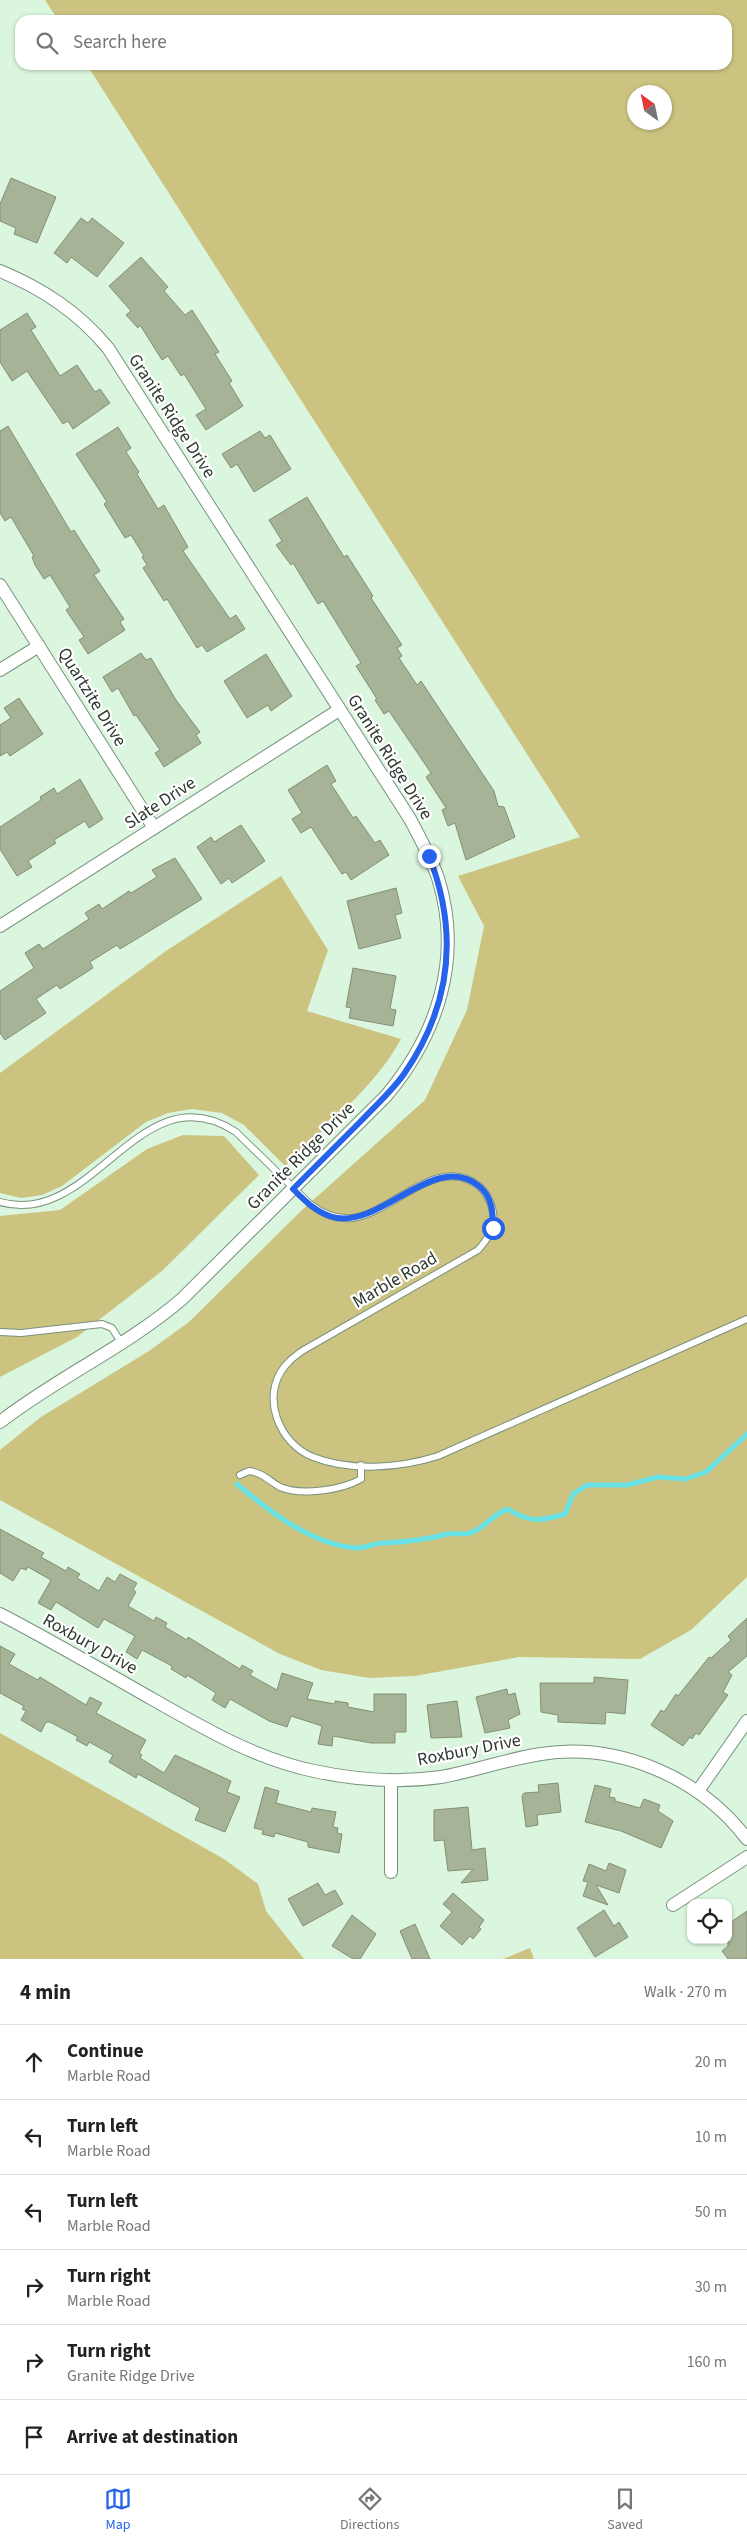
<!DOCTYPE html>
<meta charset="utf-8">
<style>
:root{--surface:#fff;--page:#f2f2f2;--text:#222;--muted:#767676;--line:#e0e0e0;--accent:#2563eb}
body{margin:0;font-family:"Source Sans 3",sans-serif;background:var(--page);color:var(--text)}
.controls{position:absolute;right:15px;bottom:15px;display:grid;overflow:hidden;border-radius:10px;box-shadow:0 1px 4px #0004}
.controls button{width:45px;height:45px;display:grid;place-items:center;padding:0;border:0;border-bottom:1px solid var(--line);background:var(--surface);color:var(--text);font:25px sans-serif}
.compass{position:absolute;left:627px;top:85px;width:45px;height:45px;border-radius:50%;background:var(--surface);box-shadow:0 1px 4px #0004;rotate:327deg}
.stop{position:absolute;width:15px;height:15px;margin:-11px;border:4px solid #2563eb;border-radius:50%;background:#fff}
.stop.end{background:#2563eb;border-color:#fff;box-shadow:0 1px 5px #0008}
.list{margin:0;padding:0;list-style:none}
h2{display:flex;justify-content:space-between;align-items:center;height:65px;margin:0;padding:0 20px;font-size:21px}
h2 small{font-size:16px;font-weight:400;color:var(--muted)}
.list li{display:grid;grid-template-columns:32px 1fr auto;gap:15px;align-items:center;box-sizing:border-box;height:75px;padding:0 20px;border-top:1px solid var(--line)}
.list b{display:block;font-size:19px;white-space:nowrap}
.list p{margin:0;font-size:16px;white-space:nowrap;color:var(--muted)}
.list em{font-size:16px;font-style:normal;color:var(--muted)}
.icon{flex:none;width:28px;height:28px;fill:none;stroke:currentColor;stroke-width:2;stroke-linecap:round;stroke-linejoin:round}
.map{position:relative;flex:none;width:747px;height:1959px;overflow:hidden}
.search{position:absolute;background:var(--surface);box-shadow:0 1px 4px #0004;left:15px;right:15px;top:15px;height:55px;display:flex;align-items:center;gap:12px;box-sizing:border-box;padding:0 18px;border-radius:15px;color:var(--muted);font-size:19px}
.sheet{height:515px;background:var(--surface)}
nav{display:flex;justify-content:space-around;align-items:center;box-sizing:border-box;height:70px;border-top:1px solid var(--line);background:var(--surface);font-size:14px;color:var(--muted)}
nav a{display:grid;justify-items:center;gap:2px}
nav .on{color:var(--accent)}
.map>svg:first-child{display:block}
.green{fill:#cbc37f;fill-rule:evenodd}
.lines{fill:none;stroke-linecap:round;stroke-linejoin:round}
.stream{stroke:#69e2e5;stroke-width:5}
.building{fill:#a7b397;stroke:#848f74}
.lane-casing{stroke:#7a927e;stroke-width:8}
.street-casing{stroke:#7a927e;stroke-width:14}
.lane{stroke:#fff;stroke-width:6}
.street{stroke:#fff;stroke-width:12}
.route{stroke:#2563eb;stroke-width:6}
.labels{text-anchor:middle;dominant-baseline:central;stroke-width:4.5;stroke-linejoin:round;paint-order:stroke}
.street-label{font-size:18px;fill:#2e382f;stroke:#fff}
</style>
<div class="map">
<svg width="747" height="1959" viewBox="0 0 747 1959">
<rect width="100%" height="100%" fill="#dbf6df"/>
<g class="green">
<path d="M45,0H747V1577L691,1630L640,1659L519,1657L415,1676L369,1678L321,1670L280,1654L0,1500V1450L41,1417L149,1351L189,1322L302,1210L425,1100L467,1010L484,926L458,876L580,837L87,65H727V20H58ZM634,92H664V122H634Z"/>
<path d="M281,876L328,950L307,1011L401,1039C376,1086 323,1129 285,1166L244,1125L222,1113L192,1109L168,1113L146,1122L62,1186L42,1195L21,1198L0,1193V1073L166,951Z"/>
<path d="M183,1135L224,1136L259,1175L162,1271L77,1337L0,1377V1216L60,1210L147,1149Z"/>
<path d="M0,1733L224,1859L258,1884L266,1911L304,1959H0Z"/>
<path d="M530,1948L534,1959H503Z"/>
</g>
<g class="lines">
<path class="stream" d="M237,1484C270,1512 312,1545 357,1548C366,1548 374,1543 383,1543C406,1542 426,1540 447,1534C455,1532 463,1536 470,1533C486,1528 492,1514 508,1509C529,1523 541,1521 565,1514L573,1494L587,1485H627L658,1477L685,1479L706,1472L747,1434"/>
</g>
<g class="building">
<path d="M11,178L56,197L37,243L14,234L16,228L0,221V204Z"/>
<path d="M81,218L88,223L92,218L124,243L97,277L71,257L67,263L54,253Z"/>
<path d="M141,257L168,287L164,291L185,315L192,310L219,352L215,354L232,381L229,383L243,406L206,430L196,415L206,409L184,374L181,376L168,356L162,360L140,325L138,328L126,315L131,311L109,286Z"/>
<path d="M27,313L36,327L31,330L60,376L77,365L95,392L100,389L110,403L73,429L68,421L63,424L27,371L12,381L0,362V330Z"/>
<path d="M8,426L71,532L74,530L100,571L94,575L124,619L120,622L125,630L88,654L79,640L84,637L66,610L70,607L50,575L44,579L35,565L32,557L34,556L11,517L5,521L0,513V431Z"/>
<path d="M118,427L131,448L126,452L139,472L137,474L158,509L164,505L188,547L183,551L230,619L236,615L245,629L207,652L202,645L197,648L167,599L164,601L143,568L147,565L142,557L144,556L131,535L125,538L104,504L107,502L76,454Z"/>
<path d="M260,431L265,438L270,435L291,469L254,492L237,464L231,468L222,454Z"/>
<path d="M307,497L344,557L347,555L373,596L371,598L402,645L397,648L402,656L399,658L417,685L421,681L494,791L498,806L504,807L515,837L466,860L455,823L448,826L442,810L446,808L426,777L431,773L389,711L384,714L375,700L377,699L356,666L361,663L323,601L318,604L293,563L291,565L276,545L282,541L269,520Z"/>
<path d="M141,653L146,660L151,658L176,700L200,732L196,735L201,743L164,767L155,753L160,750L136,715L134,716L118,688L112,692L103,677Z"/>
<path d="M266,654L292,696L271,711L268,705L247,718L224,681Z"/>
<path d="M19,698L43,734L10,756L7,752L0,756V725L11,718L4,708Z"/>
<path d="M327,765L336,781L331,784L353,818L356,816L375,843L380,840L389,855L351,880L346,872L342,874L311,827L301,833L292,819L302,813L288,790Z"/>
<path d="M80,779L103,819L89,828L85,821L54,840L56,843L28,861L32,867L17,876L0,849V827L41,800L40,797L54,788L57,794Z"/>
<path d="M241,825L265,861L232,883L229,878L221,884L197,847L211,837L214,842Z"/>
<path d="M175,858L202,899L120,949L117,945L90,962L93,968L60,989L57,985L36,999L46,1013L5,1040L0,1033V991L34,968L25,953L39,944L43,949L89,919L85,913L99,904L102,909L129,891L131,893L157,877L152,870Z"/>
<path d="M396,888L402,913L395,915L401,938L359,949L347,901Z"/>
<path d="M353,968L396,976L390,1009L396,1010L393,1026L349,1018L351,1008L346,1007Z"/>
<path d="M0,1529L44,1553L41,1557L66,1571L68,1567L80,1574L77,1578L99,1591L107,1577L115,1582L120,1574L137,1583L133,1590L136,1592L128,1606L154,1621L156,1617L167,1623L165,1627L187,1640L188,1637L240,1669L242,1665L253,1671L250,1675L277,1690L282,1673L313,1683L307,1699L335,1704V1701L348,1703V1707L374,1712V1694H406V1732H395V1743H371L333,1736L332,1746L318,1744L322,1726L291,1716L287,1727L269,1721L230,1699L225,1708L212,1700L216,1693L187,1675L186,1678L171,1669L172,1666L142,1650L137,1659L126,1652L135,1636L104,1619L98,1628L56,1602L51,1610L38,1603L51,1580L28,1567L26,1570L21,1568L13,1581L0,1573Z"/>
<path d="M747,1618V1656L728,1672L732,1675L723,1692L728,1695L699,1735L696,1733L692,1739L690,1737L683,1746L651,1725L661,1710L664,1712L676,1694L678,1696L709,1657L711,1658L731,1640L728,1636Z"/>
<path d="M0,1646L15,1654L9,1664L38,1680L40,1677L86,1705L90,1697L102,1703L96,1713L146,1740L139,1753L142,1755L140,1758L164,1773L175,1755L231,1781L227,1792L240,1797L225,1832L195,1820L200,1808L138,1774L136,1778L109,1762L113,1755L89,1742L87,1746L76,1740L78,1737L50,1722H46L41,1732L21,1720L26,1711L22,1709L24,1706L0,1693Z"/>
<path d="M594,1677L628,1680L625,1714L606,1712L605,1724L558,1722V1715L541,1712L540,1683H594Z"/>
<path d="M507,1689L508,1695L515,1693L520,1714L508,1720L510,1728L485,1733L476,1697Z"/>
<path d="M457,1701L462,1737L431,1738L427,1705Z"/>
<path d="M558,1783L561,1812L537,1815L538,1825L526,1827L522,1796L524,1793L539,1792L538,1785Z"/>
<path d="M595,1785L611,1789L609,1797L615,1798V1801L640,1808L644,1799L660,1805L658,1811L673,1821L661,1848L621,1831L585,1822Z"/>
<path d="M265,1787L279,1791L276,1803L311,1812L312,1808L336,1812L333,1827L338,1828L337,1833L342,1834L339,1853L308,1847V1842L275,1833L274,1837L262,1834L263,1830L254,1828Z"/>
<path d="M468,1807L472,1850L485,1848L488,1880L461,1883L473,1869L448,1871L444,1840L434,1841V1810Z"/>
<path d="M609,1863L626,1870L619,1893L596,1885L608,1905L583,1896L588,1882L583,1881L589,1864L606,1871Z"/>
<path d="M318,1883L325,1895L335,1890L343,1904L303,1926L288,1899Z"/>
<path d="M453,1893L484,1920L479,1927L481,1929L473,1939L470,1936L462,1945L440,1926L452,1912L443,1904Z"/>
<path d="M604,1910L614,1926L619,1922L628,1937L595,1957L577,1928Z"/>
<path d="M747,1911V1959H728L722,1951L728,1946V1924Z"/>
<path d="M352,1915L376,1934L360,1959H353L332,1946Z"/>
<path d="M415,1924L430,1959H412L400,1931Z"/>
</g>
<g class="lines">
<defs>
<g id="lane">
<path d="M0,1202C94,1229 140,1069 236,1132L310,1204C323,1214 336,1220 352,1218C393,1213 438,1153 479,1186C487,1193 491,1202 493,1212C495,1228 488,1239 478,1250L316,1343C305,1349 294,1355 285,1366C260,1396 279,1444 313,1457C351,1472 400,1468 438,1456L747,1319"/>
<path d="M0,1332L21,1333L102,1324L112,1328L122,1344"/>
<path d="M240,1475L249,1471C263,1473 269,1481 280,1487C301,1496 342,1490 361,1479V1465"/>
</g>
<g id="street">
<path d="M0,271C43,289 78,312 108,348L410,819C420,838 431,858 438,878C463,958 438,1034 386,1096L182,1299C126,1347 58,1377 0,1422"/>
<path d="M0,585L154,828"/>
<path d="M0,670L39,646"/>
<path d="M0,926L339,710"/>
<path d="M0,1614C52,1641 103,1671 154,1700C205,1729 256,1759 314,1771C356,1780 399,1783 441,1777C475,1771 507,1759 541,1754C618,1742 700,1777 747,1839"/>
<path d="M698,1791L747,1721"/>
<path d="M391,1872V1780"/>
<path d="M673,1905L747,1857"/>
</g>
</defs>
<use href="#lane" class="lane-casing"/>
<use href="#street" class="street-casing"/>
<use href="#lane" class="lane"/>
<use href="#street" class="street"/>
</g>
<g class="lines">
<path class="route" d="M429,856C459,933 451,1006 404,1074C392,1091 375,1106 360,1122C338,1144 315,1167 293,1189C305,1201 319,1215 337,1218C384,1225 435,1151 479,1186C492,1197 493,1211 493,1228"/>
</g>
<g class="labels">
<g class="street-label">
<text transform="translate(172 416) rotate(57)">Granite Ridge Drive</text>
<text transform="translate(92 697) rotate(58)">Quartzite Drive</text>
<text transform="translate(390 757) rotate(58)">Granite Ridge Drive</text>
<text transform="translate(160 803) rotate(-33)">Slate Drive</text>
<text transform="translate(301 1156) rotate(-45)">Granite Ridge Drive</text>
<text transform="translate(395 1280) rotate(-30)">Marble Road</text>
<text transform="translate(90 1644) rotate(29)">Roxbury Drive</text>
<text transform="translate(469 1750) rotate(-11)">Roxbury Drive</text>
</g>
</g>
</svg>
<div class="controls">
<button><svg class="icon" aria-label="locate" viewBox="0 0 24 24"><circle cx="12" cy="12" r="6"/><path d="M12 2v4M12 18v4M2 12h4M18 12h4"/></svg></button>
</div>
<svg class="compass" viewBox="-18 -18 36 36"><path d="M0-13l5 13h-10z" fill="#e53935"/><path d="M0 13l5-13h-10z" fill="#767676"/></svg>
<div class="stop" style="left:493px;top:1228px"></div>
<div class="stop end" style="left:429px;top:856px"></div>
<div class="search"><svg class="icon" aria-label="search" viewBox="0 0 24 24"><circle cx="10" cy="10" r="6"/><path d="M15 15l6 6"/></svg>Search here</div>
</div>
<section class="sheet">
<h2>4 min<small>Walk · 270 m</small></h2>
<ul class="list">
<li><svg class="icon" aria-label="ahead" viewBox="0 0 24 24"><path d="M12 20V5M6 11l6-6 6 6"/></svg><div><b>Continue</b><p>Marble Road</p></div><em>20 m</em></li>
<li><svg class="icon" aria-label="left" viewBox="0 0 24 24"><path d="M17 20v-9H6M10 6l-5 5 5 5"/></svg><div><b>Turn left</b><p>Marble Road</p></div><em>10 m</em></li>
<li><svg class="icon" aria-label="left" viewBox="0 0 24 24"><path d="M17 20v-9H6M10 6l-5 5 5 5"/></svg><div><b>Turn left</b><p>Marble Road</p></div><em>50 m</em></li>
<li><svg class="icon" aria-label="right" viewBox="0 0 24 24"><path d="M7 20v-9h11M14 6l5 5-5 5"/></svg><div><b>Turn right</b><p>Marble Road</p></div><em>30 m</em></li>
<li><svg class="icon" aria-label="right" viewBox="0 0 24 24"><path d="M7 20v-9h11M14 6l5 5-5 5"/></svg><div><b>Turn right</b><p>Granite Ridge Drive</p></div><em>160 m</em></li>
<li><svg class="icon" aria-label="arrive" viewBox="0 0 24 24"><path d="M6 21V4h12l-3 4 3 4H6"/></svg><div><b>Arrive at destination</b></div></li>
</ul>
</section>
<nav>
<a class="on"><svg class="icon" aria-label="map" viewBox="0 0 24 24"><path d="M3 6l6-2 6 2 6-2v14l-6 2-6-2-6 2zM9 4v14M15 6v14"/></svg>Map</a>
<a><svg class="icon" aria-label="directions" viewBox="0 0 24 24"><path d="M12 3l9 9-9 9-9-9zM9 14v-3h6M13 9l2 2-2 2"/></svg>Directions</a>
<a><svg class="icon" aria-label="saved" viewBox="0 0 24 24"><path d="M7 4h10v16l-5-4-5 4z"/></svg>Saved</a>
</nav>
